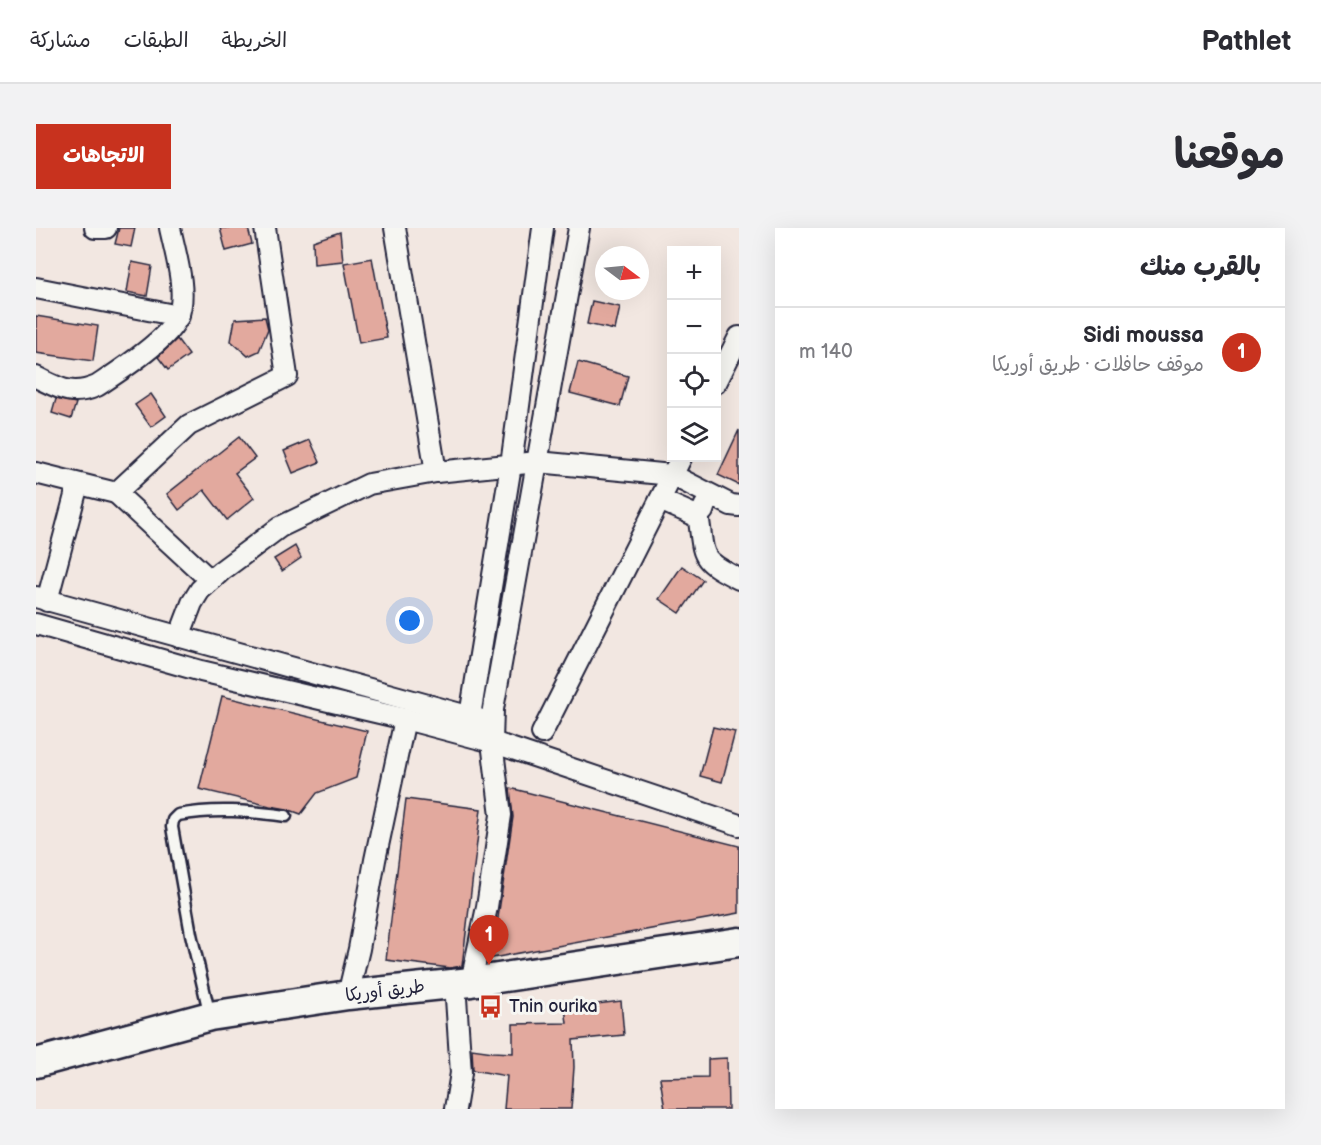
<!DOCTYPE html>
<html lang="ar">
<meta charset="utf-8">
<style>
:root{--surface:#fff;--page:#f2f2f3;--text:#2b2b33;--muted:#7c7c81;--line:#e1e1e2;--accent:#c8321e}
body{margin:0;font-family:"Balsamiq Sans","Playpen Sans Arabic",sans-serif;background:var(--page);color:var(--text);direction:rtl}
.controls{position:absolute;right:18px;top:18px;display:grid;overflow:hidden;border-radius:0px;box-shadow:0 6px 24px #0002}
.controls button{width:54px;height:54px;display:grid;place-items:center;padding:0;border:0;border-bottom:2px solid var(--line);background:var(--surface);color:var(--text);font:30px sans-serif}
.compass{position:absolute;left:559px;top:18px;width:54px;height:54px;border-radius:50%;background:var(--surface);box-shadow:0 6px 24px #0002;rotate:106deg}
.you{position:absolute;left:374px;top:393px;width:21px;height:21px;margin:-15px;border:4px solid #fff;border-radius:50%;background:#1a73e8;box-shadow:0 0 0 9px #1a73e833}
.badge{display:grid;place-items:center;width:39px;height:39px;border-radius:50%;background:var(--accent);color:#fff;font-size:20px;font-weight:700}
.pin{position:absolute;translate:-50% -50px;filter:drop-shadow(0 2px 3px #0008)}
.pin::after{content:'';position:absolute;top:32px;width:21px;height:18px;background:inherit;clip-path:polygon(0 0,100% 0,50% 100%)}
.list{margin:0;padding:0;list-style:none}
h2{display:flex;justify-content:space-between;align-items:center;height:78px;margin:0;padding:0 24px;font-size:26px}
h2 small{font-size:20px;font-weight:400;color:var(--muted)}
.list li{display:grid;grid-template-columns:39px 1fr auto;gap:18px;align-items:center;box-sizing:border-box;height:90px;padding:0 24px;border-top:2px solid var(--line)}
.list b{display:block;font-size:22px;white-space:nowrap}
.list p{margin:0;font-size:20px;white-space:nowrap;color:var(--muted)}
.list em{font-size:20px;font-style:normal;color:var(--muted)}
.icon{flex:none;width:33px;height:33px;fill:none;stroke:currentColor;stroke-width:2;stroke-linecap:round;stroke-linejoin:round}
.map{position:relative;flex:none;width:703px;height:881px;overflow:hidden;direction:ltr;border-radius:0px}
header{display:flex;align-items:center;gap:36px;box-sizing:border-box;height:84px;padding:0 30px;background:var(--surface);border-bottom:2px solid var(--line)}
header strong{font-size:28px}
nav{display:flex;gap:33px;margin-inline-start:auto;font-size:21px}
.intro{display:flex;align-items:center;justify-content:space-between;box-sizing:border-box;height:144px;padding:0 36px}
h1{margin:0;font-size:42px}
.button{padding:15px 27px;border-radius:0px;background:var(--accent);color:#fff;font-size:21px;font-weight:700}
main{display:flex;gap:36px;padding:0 36px}
aside{flex:1;background:var(--surface);border-radius:0px;box-shadow:0 6px 24px #0002}
.map>svg:first-child{display:block}
.building{fill:#e2a99e;stroke:#22223b;stroke-width:1.5}
.lines{fill:none;stroke-linecap:round;stroke-linejoin:round}
.lane-casing{stroke:#22223b;stroke-width:15}
.street-casing{stroke:#22223b;stroke-width:24}
.secondary-casing{stroke:#22223b;stroke-width:33}
.lane{stroke:#f6f6f2;stroke-width:10}
.street{stroke:#f6f6f2;stroke-width:20}
.secondary{stroke:#f6f6f2;stroke-width:28}
.labels{text-anchor:middle;dominant-baseline:central;stroke-width:6;stroke-linejoin:round;paint-order:stroke}
.street-label{font-size:18px;fill:#22223b;stroke:#f6f6f2}
.poi-label{font-size:18px;fill:#22223b;stroke:#f6f6f2;text-anchor:start}
</style>
<header>
<strong>Pathlet</strong>
<nav><a>الخريطة</a><a>الطبقات</a><a>مشاركة</a></nav>
</header>
<div class="intro"><h1>موقعنا</h1><a class="button">الاتجاهات</a></div>
<main>
<aside>
<h2>بالقرب منك<small></small></h2>
<ul class="list">
<li><span class="badge">1</span><div><b>Sidi moussa</b><p>موقف حافلات · طريق أوريكا</p></div><em>140 m</em></li>
</ul>
</aside>
<div class="map">
<svg width="703" height="881" viewBox="0 0 703 881">
<rect width="100%" height="100%" fill="#f2e7e1"/>
<filter id="ink" filterUnits="userSpaceOnUse"><feTurbulence type="fractalNoise" baseFrequency=".0167" numOctaves="2"/><feDisplacementMap in="SourceGraphic" scale="12" xChannelSelector="R" yChannelSelector="G"/><feConvolveMatrix kernelMatrix="1 2 1 2 8 2 1 2 1" color-interpolation-filters="sRGB"/></filter>
<g filter="url(#ink)">
<g class="building">
<path d="M83,0H99L95,19L79,16Z"/>
<path d="M184,0H212L216,16L190,23Z"/>
<path d="M304,4L307,33L278,36L277,13Z"/>
<path d="M336,30L351,110L323,115L308,35Z"/>
<path d="M96,34L116,38L111,68L91,64Z"/>
<path d="M556,73L584,79L579,102L551,96Z"/>
<path d="M0,88L62,98L57,133L0,125Z"/>
<path d="M229,89L232,101L223,123L212,128L195,113L199,91Z"/>
<path d="M141,111L153,127L132,142L122,129Z"/>
<path d="M542,134L592,148L584,178L534,165Z"/>
<path d="M115,166L130,188L115,199L99,177Z"/>
<path d="M20,171L40,175L35,191L16,185Z"/>
<path d="M703,202V257L682,247Z"/>
<path d="M203,209L219,230L199,245L218,270L191,292L168,262L143,282L131,266Z"/>
<path d="M274,212L284,234L257,245L248,223Z"/>
<path d="M259,318L265,330L246,343L238,331Z"/>
<path d="M646,338L667,352L644,385L623,371Z"/>
<path d="M186,468L331,503L320,550L281,565L265,586L251,581L234,578L163,561Z"/>
<path d="M677,499L699,504L686,554L664,548Z"/>
<path d="M474,560L703,618V685L456,730L477,589Z"/>
<path d="M370,571L445,581L426,738L414,740L350,732Z"/>
<path d="M585,773L588,807L537,812L538,839L535,881H468L471,848L437,842L436,821L457,824L477,825V796L531,795L529,780Z"/>
<path d="M691,830L692,881H629L624,850L672,849V831Z"/>
</g>
<g class="lines">
<defs>
<path id="lane" d="M174,788L155,706L136,599L137,592L142,587C179,580 213,583 250,588"/>
<g id="street">
<path d="M59,0H70"/>
<path d="M359,0L400,244"/>
<path d="M0,60L143,88"/>
<path d="M0,149C23,160 35,169 61,158C82,144 134,111 142,88C152,65 139,24 134,0"/>
<path d="M680,155L703,109"/>
<path d="M0,245L80,265L153,197L251,148L229,0"/>
<path d="M80,265L174,352"/>
<path d="M624,272L658,287L667,283L669,277"/>
<path d="M662,286C669,329 661,330 703,351"/>
<path d="M0,369L446,492"/>
<path d="M11,373L42,256"/>
<path d="M0,396L165,443L369,491L456,514L703,597"/>
<path d="M143,409L156,375L164,362L185,343L244,299L333,256L400,244L502,234L636,247L695,277L703,278"/>
<path d="M434,488L475,237L507,0"/>
<path d="M506,505L645,230"/>
<path d="M435,754L451,679L465,587L456,514L457,481L543,0"/>
<path d="M419,755L425,845L419,881"/>
<path d="M312,767L323,721L339,632L369,491"/>
</g>
<path id="secondary" d="M0,835L174,788L312,767L435,754L703,714"/>
</defs>
<use href="#lane" class="lane-casing"/>
<use href="#street" class="street-casing"/>
<use href="#secondary" class="secondary-casing"/>
<use href="#lane" class="lane"/>
<use href="#street" class="street"/>
<use href="#secondary" class="secondary"/>
</g>
</g>
<defs>
<symbol id="bus-bare" viewBox="-9 -9 18 18"><path d="M-5-6H5V4H4V6H2V4H-2V6H-4V4H-5ZM-3.5-4V0h7V-4ZM-3.5 1.2v1.5H-2V1.2ZM2 1.2v1.5H3.5V1.2Z" fill="#c8321e" stroke="#f6f6f2" stroke-width="2.5" paint-order="stroke"/></symbol>
</defs>
<g fill-rule="evenodd">
<use href="#bus-bare" x="438" y="762" width="33" height="33"/>
</g>
<g class="labels">
<g class="street-label">
<text transform="translate(349 763) rotate(-7)">طريق أوريكا</text>
</g>
<g class="poi-label">
<text x="473" y="778">Tnin ourika</text>
</g>
</g>
</svg>
<div class="controls">
<button>+</button>
<button>−</button>
<button><svg class="icon" aria-label="locate" viewBox="0 0 24 24"><circle cx="12" cy="12" r="6"/><path d="M12 2v4M12 18v4M2 12h4M18 12h4"/></svg></button>
<button><svg class="icon" aria-label="layers" viewBox="0 0 24 24"><path d="M12 4l9 5-9 5-9-5zM3 14l9 5 9-5"/></svg></button>
</div>
<svg class="compass" viewBox="-18 -18 36 36"><path d="M0-13l5 13h-10z" fill="#e53935"/><path d="M0 13l5-13h-10z" fill="#7c7c81"/></svg>
<div class="you"></div>
<div class="pin badge" style="left:453px;top:737px">1</div>
</div>
</main>
